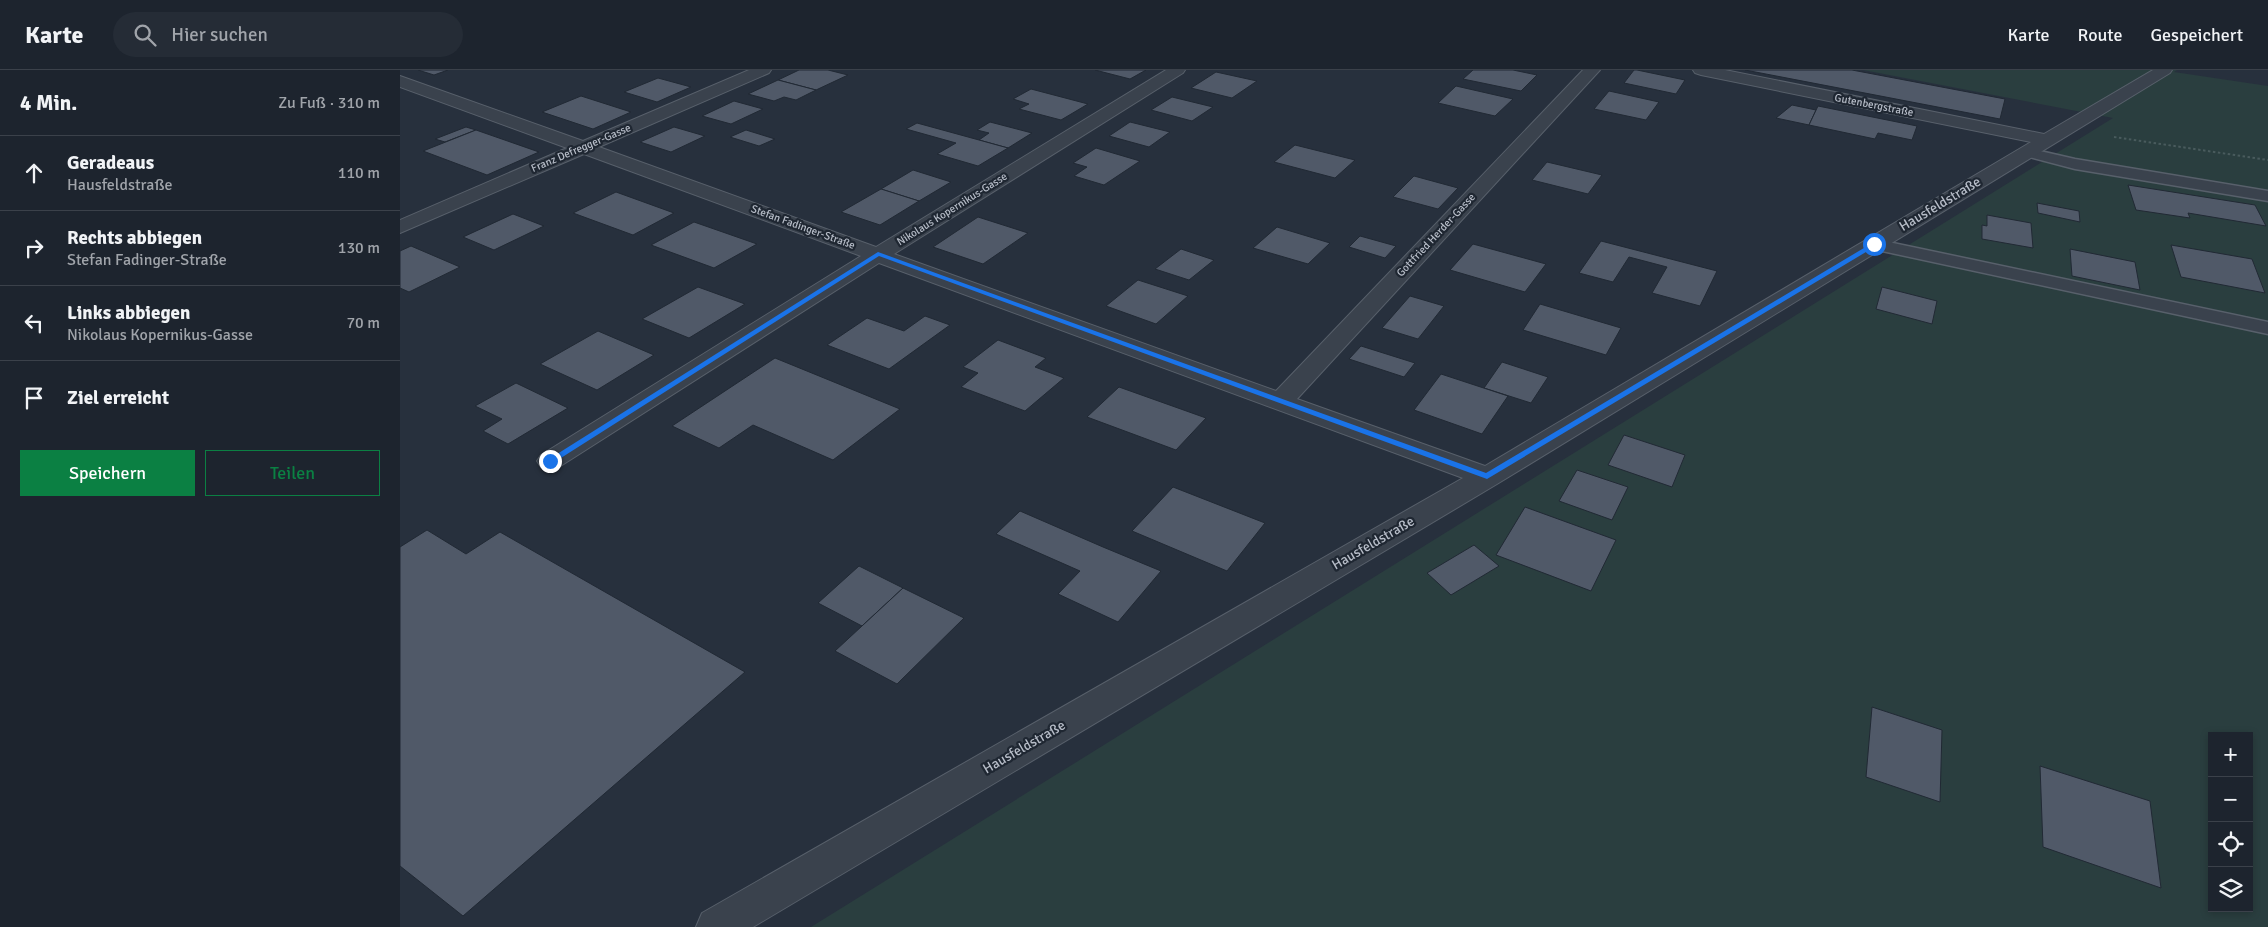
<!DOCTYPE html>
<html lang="de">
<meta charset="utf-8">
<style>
:root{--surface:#1d242e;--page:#252c36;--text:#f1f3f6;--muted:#a0a4aa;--line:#3b414a;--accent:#0b8043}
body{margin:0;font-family:Signika,sans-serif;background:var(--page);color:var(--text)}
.controls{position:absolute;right:15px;bottom:15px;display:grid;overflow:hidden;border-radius:0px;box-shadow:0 2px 8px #0003}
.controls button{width:45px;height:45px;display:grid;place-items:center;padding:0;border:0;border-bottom:1px solid var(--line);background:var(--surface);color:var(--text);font:25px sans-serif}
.stop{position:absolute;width:15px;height:15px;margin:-11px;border:4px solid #1a73e8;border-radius:50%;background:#fff}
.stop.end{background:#1a73e8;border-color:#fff;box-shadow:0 1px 5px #0008}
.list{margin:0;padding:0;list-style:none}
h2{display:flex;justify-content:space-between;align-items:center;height:65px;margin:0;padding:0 20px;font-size:21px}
h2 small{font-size:16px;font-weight:400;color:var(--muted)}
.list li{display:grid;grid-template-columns:32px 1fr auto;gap:15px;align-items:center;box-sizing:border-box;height:75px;padding:0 20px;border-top:1px solid var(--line)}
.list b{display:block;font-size:19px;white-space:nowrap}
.list p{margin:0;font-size:16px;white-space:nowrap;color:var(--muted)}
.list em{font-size:16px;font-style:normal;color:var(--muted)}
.actions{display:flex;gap:10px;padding:15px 20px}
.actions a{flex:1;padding:11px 0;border:1px solid var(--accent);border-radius:0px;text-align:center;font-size:18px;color:var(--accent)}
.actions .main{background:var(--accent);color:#fff}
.icon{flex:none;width:28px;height:28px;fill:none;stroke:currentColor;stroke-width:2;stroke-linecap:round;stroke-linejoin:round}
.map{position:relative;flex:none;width:1868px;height:857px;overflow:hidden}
header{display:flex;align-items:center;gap:30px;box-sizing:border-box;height:70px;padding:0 25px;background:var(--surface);border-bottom:1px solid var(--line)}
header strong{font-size:24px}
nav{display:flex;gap:28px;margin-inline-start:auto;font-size:18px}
.search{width:350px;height:45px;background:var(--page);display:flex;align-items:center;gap:12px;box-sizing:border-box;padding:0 18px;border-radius:28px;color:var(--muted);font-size:19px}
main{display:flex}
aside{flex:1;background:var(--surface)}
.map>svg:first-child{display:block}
.green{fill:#2a3e3f;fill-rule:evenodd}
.building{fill:#505968;stroke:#212934}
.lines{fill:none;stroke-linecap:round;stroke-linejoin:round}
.lane-casing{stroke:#58606b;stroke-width:3}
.street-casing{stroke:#58606b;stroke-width:2}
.path{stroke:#495b5d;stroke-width:2;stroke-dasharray:2.5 2.5;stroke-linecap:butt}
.lane{fill:#3a424d;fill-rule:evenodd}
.street{fill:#3a424d;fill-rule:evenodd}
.route{fill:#1a73e8}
.labels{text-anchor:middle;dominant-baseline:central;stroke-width:4.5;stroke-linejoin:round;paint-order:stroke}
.far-street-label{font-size:11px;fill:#b7bdc8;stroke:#1f2732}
.street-label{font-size:14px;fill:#b7bdc8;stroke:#1f2732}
</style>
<header>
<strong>Karte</strong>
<div class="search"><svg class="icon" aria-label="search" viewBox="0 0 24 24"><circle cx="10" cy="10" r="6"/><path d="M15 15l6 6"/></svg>Hier suchen</div>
<nav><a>Karte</a><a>Route</a><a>Gespeichert</a></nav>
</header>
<main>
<aside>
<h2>4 Min.<small>Zu Fuß · 310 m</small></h2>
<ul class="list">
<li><svg class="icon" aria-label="ahead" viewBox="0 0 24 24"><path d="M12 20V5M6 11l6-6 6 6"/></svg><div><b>Geradeaus</b><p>Hausfeldstraße</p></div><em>110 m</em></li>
<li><svg class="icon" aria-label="right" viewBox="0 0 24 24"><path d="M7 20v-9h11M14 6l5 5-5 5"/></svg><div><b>Rechts abbiegen</b><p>Stefan Fadinger-Straße</p></div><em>130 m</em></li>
<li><svg class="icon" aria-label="left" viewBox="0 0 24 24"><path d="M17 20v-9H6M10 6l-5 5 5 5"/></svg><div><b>Links abbiegen</b><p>Nikolaus Kopernikus-Gasse</p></div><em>70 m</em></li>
<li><svg class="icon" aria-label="arrive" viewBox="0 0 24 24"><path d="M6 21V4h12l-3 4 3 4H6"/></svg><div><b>Ziel erreicht</b></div></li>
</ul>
<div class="actions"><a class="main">Speichern</a><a>Teilen</a></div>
</aside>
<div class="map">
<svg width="1868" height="857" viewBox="0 0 1868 857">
<rect width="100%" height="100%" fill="#27303d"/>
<path class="green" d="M1463,0H1777L1774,2L1868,16V857H411L1713,48ZM1812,666H1849V838H1812Z"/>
<g class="building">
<path d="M18,0H48L34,5Z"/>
<path d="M399,0H428L448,5L416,20L378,10Z"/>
<path d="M695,0H746L730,9Z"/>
<path d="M1073,0H1113L1137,5L1121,21L1063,9Z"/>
<path d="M1234,0H1237L1285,10L1276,24L1224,13Z"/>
<path d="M1345,0H1452L1605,29L1600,49Z"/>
<path d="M816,2L857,11L832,28L791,18Z"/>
<path d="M258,8L291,17L257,32L224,22Z"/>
<path d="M378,10L416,20L396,30L384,27L374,31L348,24Z"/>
<path d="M1056,16L1113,29L1095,46L1038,33Z"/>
<path d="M631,19L688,34L661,50L619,39L629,34L613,29Z"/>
<path d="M1209,21L1259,32L1246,50L1194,39Z"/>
<path d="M181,26L231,42L193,59L142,42Z"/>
<path d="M772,27L813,37L792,51L751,40Z"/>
<path d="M334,31L363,39L331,54L302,46Z"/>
<path d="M1392,35L1416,40L1409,55L1376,48Z"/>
<path d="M1418,36L1517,56L1512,70L1478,63L1475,69L1409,55Z"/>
<path d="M590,52L632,63L608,78L579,70L589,63L577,60Z"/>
<path d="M730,52L770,62L749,77L709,66Z"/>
<path d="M517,53L579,70L608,78L578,96L537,84L556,73L506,59Z"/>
<path d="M66,57L76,60L45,72L35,69Z"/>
<path d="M274,57L305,66L271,82L240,72Z"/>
<path d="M76,60L139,82L87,105L23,81Z"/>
<path d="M346,60L375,69L359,76L330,67Z"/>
<path d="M895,75L955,90L935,108L874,92Z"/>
<path d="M696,78L740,91L704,115L674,106L687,97L673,93Z"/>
<path d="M1147,92L1202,105L1188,124L1132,110Z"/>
<path d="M513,100L551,112L519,131L481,119Z"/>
<path d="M1014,106L1058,118L1038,139L993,127Z"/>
<path d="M1728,115L1855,135L1866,156L1788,143L1790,148L1736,140Z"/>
<path d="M481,119L519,131L480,155L441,142Z"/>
<path d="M216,122L274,143L233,165L173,143Z"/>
<path d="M1637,133L1679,141L1680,152L1638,143Z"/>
<path d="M113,144L144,156L94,180L63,167Z"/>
<path d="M1587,145L1631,153L1633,178L1582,169V155L1587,156Z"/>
<path d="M578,147L628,163L583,194L533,177Z"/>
<path d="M294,152L357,174L314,198L251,175Z"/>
<path d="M877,157L930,173L908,194L853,178Z"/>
<path d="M960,166L996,176L985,188L949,177Z"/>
<path d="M1201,171L1317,201L1300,236L1252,223L1267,197L1229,187L1213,212L1179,203Z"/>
<path d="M1073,174L1146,194L1125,222L1050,200Z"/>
<path d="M1771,175L1852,189L1865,223L1781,207Z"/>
<path d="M11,176L60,197L9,222L0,218V181Z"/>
<path d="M781,179L814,190L789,210L755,199Z"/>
<path d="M1670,179L1735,192L1740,220L1672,206Z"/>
<path d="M738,210L788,226L756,254L706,236Z"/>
<path d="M298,217L345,234L289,268L242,249Z"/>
<path d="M1482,217L1537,231L1532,254L1476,239Z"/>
<path d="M1010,226L1044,236L1018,269L982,258Z"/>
<path d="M1140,234L1221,258L1206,285L1123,260Z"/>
<path d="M525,246L550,255L489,299L427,275L467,248L504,261Z"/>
<path d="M198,261L254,285L197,320L140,294Z"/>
<path d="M598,270L646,288L635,297L664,308L625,341L561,317L578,303L563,297Z"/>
<path d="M961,276L1015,293L1004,307L949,289Z"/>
<path d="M375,288L500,339L433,390L353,355L319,378L272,356Z"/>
<path d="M1102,292L1148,307L1131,333L1084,318Z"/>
<path d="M1041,304L1108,326L1082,364L1014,340Z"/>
<path d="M116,313L168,338L108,374L83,361L102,349L75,336Z"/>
<path d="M719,317L806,348L776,380L687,347Z"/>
<path d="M1224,365L1285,385L1272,417L1208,395Z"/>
<path d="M1177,400L1228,417L1212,450L1159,431Z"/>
<path d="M773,417L865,453L827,501L732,461Z"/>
<path d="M1125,437L1216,470L1191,521L1096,485Z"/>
<path d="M620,441L703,477L761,501L718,552L658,524L680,501L596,464Z"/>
<path d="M27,460L66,484L100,462L345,602L63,846L0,796V477Z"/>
<path d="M1074,475L1099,496L1051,525L1027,503Z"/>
<path d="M459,496L503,518L462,556L418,533Z"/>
<path d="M503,518L564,548L497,614L435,581Z"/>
<path d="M1472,637L1542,660L1540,732L1466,707Z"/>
<path d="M1640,696L1750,731L1761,818L1643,777Z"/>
</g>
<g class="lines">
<defs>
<g id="lane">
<path d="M1627,78L1675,89L1868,121V131L1675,99L1622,85L1620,82Z"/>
<path d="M1474,169L1868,252V264L1468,178L1466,174L1468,170Z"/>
</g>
<path id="street" d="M349,0H371L369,3L199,77L476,177L766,0H785L783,3L494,184L876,321L1183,0H1200L897,329L1085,396L1631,72L1301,5L1295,3L1293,0H1325L1644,64L1753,0H1772L1770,3L1097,414L353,857H296L302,843L1063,408L479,193L159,397L150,400L141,397L137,391L141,385L461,186L184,84L0,163V150L167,78L0,17V6L183,71Z"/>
</defs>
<use href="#lane" class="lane-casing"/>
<use href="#street" class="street-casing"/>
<path class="path" d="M1714,67L1868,90"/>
<use href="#lane" class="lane"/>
<use href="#street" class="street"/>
</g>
<path class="route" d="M1474,172L1476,176L1087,409L479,186L153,393L146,391L478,182L1086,403Z"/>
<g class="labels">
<g class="far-street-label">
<text transform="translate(1474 35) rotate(11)">Gutenbergstraße</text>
<text transform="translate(181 78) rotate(-23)">Franz Defregger-Gasse</text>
<text transform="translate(552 139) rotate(-32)">Nikolaus Kopernikus-Gasse</text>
<text transform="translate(403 157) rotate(20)">Stefan Fadinger-Straße</text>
<text transform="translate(1036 165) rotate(-47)">Gottfried Herder-Gasse</text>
</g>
<g class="street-label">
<text transform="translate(1540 134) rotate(-31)">Hausfeldstraße</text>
<text transform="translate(973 473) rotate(-30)">Hausfeldstraße</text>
<text transform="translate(624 677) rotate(-30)">Hausfeldstraße</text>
</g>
</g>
</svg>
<div class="controls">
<button>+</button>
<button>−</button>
<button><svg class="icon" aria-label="locate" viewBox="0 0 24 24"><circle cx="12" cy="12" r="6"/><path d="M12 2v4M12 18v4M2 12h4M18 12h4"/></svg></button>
<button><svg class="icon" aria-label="layers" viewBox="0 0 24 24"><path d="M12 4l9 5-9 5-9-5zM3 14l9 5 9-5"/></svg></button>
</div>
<div class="stop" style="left:1474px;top:174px"></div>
<div class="stop end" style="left:150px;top:391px"></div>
</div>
</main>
